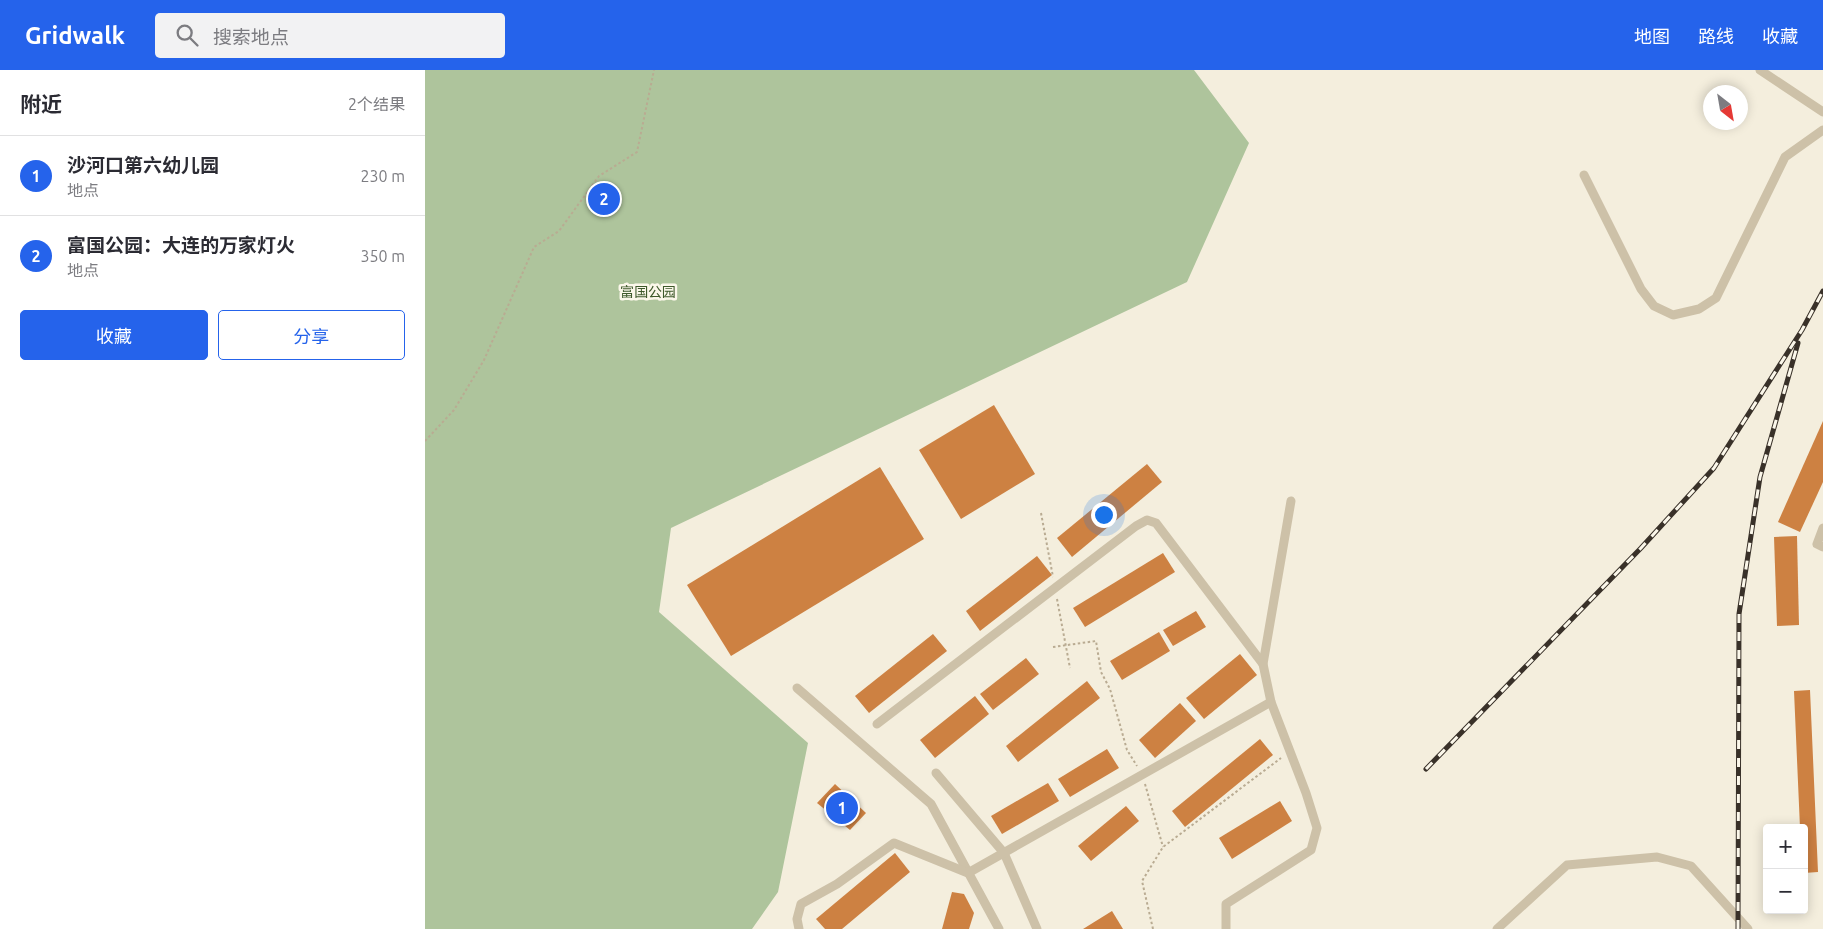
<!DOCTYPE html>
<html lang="zh">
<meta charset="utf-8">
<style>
:root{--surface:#fff;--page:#f2f2f3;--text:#2b2b33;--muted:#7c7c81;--line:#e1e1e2;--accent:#2563eb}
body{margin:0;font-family:Ubuntu,"Noto Sans SC",sans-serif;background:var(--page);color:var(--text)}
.controls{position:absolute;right:15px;bottom:15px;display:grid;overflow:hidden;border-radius:5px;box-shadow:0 2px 12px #0003}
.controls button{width:45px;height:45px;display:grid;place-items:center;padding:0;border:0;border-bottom:1px solid var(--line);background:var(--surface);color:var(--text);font:25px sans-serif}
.compass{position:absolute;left:1278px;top:15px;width:45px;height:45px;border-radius:50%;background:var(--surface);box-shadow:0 2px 12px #0003;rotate:149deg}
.you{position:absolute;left:678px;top:444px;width:18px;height:18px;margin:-12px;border:4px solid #fff;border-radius:50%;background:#1a73e8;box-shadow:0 0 0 8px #1a73e833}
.badge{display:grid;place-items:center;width:32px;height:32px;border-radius:50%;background:var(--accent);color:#fff;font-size:16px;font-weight:700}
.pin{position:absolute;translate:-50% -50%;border:2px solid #fff;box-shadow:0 1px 5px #0006}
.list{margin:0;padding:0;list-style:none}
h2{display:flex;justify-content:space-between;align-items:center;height:65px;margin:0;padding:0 20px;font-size:21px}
h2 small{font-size:16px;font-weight:400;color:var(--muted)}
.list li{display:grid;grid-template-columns:32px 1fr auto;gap:15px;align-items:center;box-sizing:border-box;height:80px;padding:0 20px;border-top:1px solid var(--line)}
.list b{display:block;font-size:19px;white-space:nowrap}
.list p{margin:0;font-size:16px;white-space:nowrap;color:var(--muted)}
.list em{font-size:16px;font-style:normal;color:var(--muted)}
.actions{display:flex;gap:10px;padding:15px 20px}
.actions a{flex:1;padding:11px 0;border:1px solid var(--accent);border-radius:5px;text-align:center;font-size:18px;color:var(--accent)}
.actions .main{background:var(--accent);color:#fff}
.icon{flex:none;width:28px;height:28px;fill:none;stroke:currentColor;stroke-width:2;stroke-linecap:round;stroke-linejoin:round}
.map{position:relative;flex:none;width:1398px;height:859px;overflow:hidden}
header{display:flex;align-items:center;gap:30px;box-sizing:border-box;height:70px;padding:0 25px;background:var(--accent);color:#fff}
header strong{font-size:24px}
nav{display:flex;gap:28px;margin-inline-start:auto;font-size:18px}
.search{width:350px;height:45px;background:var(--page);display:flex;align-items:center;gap:12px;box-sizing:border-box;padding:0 18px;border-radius:5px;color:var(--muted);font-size:19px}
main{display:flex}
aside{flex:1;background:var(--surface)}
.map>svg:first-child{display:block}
.green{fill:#aec49c}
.building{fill:#cd8142}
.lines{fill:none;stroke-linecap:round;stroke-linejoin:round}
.path{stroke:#b9ab92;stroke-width:2;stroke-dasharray:2.5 2.5;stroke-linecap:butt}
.minor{stroke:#cdc1a8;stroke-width:9}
.rail-casing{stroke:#393129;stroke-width:5}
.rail{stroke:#fbf7ea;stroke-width:3;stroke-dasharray:9;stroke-linecap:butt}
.labels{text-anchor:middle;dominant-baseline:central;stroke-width:5;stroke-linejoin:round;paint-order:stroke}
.park-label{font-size:14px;fill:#3e592b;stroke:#fbf7ea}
</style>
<header>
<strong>Gridwalk</strong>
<div class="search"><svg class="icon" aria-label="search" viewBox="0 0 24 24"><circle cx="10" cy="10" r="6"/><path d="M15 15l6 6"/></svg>搜索地点</div>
<nav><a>地图</a><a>路线</a><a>收藏</a></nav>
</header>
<main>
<aside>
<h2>附近<small>2个结果</small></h2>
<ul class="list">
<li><span class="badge">1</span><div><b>沙河口第六幼儿园</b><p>地点</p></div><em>230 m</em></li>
<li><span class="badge">2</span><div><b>富国公园：大连的万家灯火</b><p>地点</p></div><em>350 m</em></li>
</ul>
<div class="actions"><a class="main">收藏</a><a>分享</a></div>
</aside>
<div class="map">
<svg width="1398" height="859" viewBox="0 0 1398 859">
<rect width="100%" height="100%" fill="#f4eedd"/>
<path class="green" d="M0,0H769L824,73L762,212L246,458L234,542L383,673L353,822L327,859H0Z"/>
<g class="building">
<path d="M569,335L610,404L536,449L494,380Z"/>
<path d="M1398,351V412L1375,462L1353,452Z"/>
<path d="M722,394L737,412L647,487L632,468Z"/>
<path d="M455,397L499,469L306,586L262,515Z"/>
<path d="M1372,466L1374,555L1352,556L1349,467Z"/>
<path d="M738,483L750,502L660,557L648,538Z"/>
<path d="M612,486L627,505L555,561L541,541Z"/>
<path d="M771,541L781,557L748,576L738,560Z"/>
<path d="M734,562L745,581L697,610L685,591Z"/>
<path d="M508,564L522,581L444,643L430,626Z"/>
<path d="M815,584L832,605L779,649L761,628Z"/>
<path d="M601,588L614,604L568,640L555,624Z"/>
<path d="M662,611L675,628L593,692L581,676Z"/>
<path d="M1385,620L1393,802L1379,803V758H1375L1369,621Z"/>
<path d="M550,626L564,644L510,688L495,670Z"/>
<path d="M755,633L771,651L730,688L714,670Z"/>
<path d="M835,669L848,685L760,757L747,741Z"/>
<path d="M682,679L694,698L645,727L633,709Z"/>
<path d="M623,713L634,731L577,764L566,746Z"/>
<path d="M410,714L441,743L425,760L392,733Z"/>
<path d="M855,731L867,751L807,789L794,768Z"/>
<path d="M701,736L714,751L666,791L653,776Z"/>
<path d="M470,783L485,802L417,859H400L391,849Z"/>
<path d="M527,822L539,824L549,843L544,859H517Z"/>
<path d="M687,841L698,859H658Z"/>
</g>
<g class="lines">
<g class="path">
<path d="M0,371L29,340L59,290L109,177L134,161L174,106L212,82L229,0"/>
<path d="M616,443L628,507"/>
<path d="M632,529L645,598"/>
<path d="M628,577L671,571L676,602L685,619L702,680L712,696"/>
<path d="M720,714L738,777"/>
<path d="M728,859L717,811L738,777L856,688"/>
</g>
<g class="minor">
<path d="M1335,0L1398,42"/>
<path d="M1159,105L1216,219L1229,236L1248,245L1274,239L1291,228L1360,87L1398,60"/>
<path d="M1398,458L1392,474L1398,477"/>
<path d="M372,618L506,734L574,859"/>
<path d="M452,654L711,456L722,450L731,453L838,594"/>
<path d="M511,703L579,783L612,859"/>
<path d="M374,859L372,849L376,834L412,814L469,773L543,803L846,632"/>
<path d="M801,859V834L886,780L892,758L881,723L846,632L838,594L866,431"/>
<path d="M1072,859L1142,795L1232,787L1266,796L1323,859"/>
</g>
<defs>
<g id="rail">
<path d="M1001,699L1216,478L1289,398L1377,260L1398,221"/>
<path d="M1313,859L1314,544L1335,407L1373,273"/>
</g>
</defs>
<use href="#rail" class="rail-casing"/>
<use href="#rail" class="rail"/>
</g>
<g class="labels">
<g class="park-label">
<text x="223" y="222">富国公园</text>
</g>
</g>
</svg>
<div class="controls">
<button>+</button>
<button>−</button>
</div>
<svg class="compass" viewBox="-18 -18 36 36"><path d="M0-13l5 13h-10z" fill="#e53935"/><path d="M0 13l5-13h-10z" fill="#7c7c81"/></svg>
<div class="you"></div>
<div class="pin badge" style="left:417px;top:738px">1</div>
<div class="pin badge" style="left:179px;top:129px">2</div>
</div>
</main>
